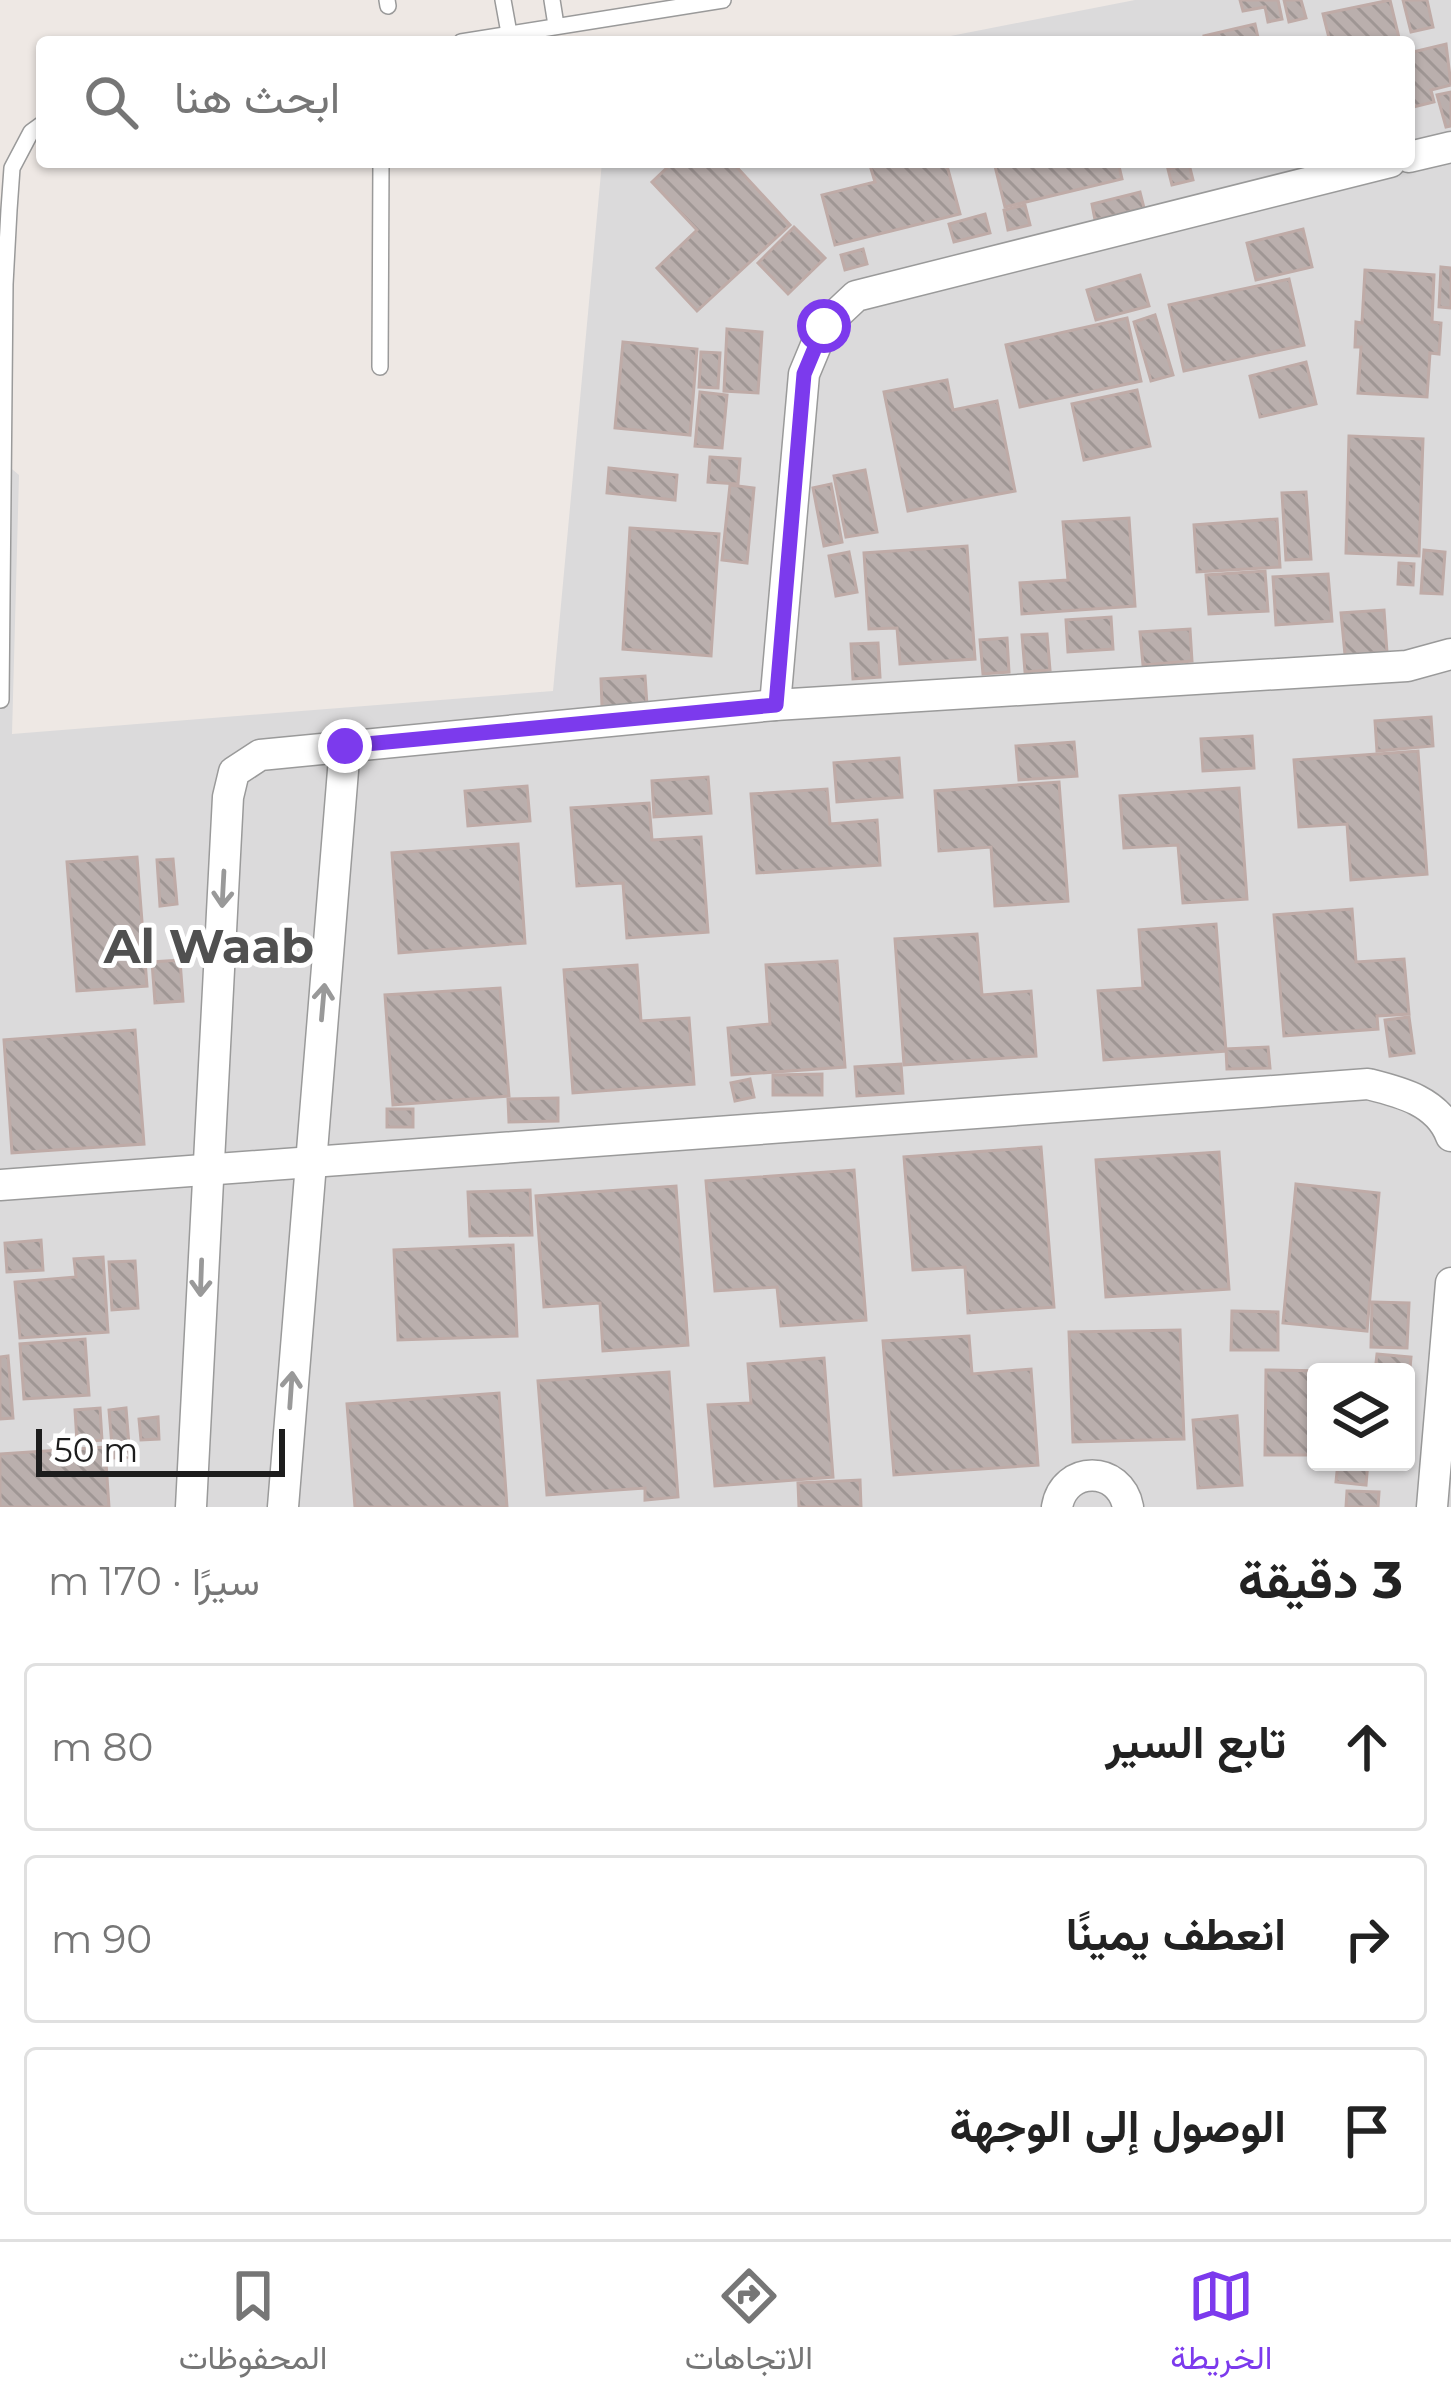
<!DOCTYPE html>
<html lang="ar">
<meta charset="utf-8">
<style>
:root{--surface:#fff;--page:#f2f2f2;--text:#222;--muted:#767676;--line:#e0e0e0;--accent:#7c3aed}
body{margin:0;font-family:Montserrat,Vazirmatn,sans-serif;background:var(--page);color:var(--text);direction:rtl}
.controls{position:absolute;right:36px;bottom:36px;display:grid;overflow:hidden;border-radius:12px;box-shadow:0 3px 9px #0004}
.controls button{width:108px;height:108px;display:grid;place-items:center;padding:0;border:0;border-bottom:3px solid var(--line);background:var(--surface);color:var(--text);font:60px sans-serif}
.scale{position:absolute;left:36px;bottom:30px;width:249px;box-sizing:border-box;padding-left:12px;border:6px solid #1d1d1d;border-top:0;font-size:33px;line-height:42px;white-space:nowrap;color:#1d1d1d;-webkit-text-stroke:9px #fff;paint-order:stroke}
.stop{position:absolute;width:36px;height:36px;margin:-27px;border:9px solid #7c3aed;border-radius:50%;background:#fff}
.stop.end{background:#7c3aed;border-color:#fff;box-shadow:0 3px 12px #0008}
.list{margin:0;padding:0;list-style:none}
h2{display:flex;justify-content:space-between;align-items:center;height:156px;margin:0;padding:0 48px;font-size:51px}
h2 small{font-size:39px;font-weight:400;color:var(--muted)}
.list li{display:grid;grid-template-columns:78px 1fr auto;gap:36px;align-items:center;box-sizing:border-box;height:168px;margin:0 24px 24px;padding:0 24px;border:3px solid var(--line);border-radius:12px}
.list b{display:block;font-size:45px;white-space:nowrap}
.list em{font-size:39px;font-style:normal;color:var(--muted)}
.icon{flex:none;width:66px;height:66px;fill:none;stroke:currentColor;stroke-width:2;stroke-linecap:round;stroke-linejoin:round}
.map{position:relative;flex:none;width:1451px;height:1507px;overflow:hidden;direction:ltr}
.search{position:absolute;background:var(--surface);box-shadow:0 3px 9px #0004;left:36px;right:36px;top:36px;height:132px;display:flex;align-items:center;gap:30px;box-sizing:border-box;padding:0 42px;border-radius:12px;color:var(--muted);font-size:45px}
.sheet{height:732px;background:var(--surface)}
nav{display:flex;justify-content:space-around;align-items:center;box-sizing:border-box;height:168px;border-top:3px solid var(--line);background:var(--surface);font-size:33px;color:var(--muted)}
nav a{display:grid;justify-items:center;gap:6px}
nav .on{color:var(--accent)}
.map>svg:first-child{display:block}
.residential{fill:#dbdadb;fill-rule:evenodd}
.building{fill:url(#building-back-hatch);stroke:#bfaba7;stroke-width:3}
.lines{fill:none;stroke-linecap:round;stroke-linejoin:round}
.lane-casing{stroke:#9a9a9a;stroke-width:18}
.street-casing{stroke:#9a9a9a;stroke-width:33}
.lane{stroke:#fff;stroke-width:15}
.street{stroke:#fff;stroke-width:30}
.oneway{stroke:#999}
.route{stroke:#7c3aed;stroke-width:15}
.labels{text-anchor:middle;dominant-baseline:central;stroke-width:10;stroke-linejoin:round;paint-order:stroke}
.district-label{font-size:48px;font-weight:bold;fill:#505050;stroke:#fff}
</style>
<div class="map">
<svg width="1451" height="1507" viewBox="0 0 1451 1507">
<defs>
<pattern id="building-back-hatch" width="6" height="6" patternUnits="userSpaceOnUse" patternTransform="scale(3)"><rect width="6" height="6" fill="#baafad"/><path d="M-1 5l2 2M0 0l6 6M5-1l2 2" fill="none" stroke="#9f9694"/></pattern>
</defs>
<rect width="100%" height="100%" fill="#eee8e4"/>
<path class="residential" d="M1135,0H1451V1507H0V459L19,475L12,734L553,691L602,162H1409V42H920ZM1316,1372H1406V1462H1316Z"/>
<g class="building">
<path d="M1240,0H1278L1282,19L1268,22L1265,7L1243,11Z"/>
<path d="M1284,0H1301L1306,18L1289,22Z"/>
<path d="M1390,0L1400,42H1330L1323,14Z"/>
<path d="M1403,0H1427L1433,27L1411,32Z"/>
<path d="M1255,24L1259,42H1205L1204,36Z"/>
<path d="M1446,44L1451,85L1431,90L1434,102L1409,108V53Z"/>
<path d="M1451,92V126L1446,127L1437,95Z"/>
<path d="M673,162H732L790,225L697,311L657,268L697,230L652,182Z"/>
<path d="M869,162H946L960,214L835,245L822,195L875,182Z"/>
<path d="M994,162H1118L1122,179L1005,207Z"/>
<path d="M1189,164L1193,180L1172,185L1168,169Z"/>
<path d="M1140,192L1144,208L1095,220L1092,204Z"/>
<path d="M1025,205L1030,225L1008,230L1004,210Z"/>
<path d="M985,214L990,233L954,242L949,224Z"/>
<path d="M794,227L825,258L788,294L758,263Z"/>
<path d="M1303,229L1312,267L1256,280L1247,243Z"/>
<path d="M863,249L867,264L845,270L841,255Z"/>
<path d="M1441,267L1451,268V308L1439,307Z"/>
<path d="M1365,270L1434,275L1432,322L1441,323L1439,354L1430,353L1427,397L1358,393L1361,347H1355L1356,322L1362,323Z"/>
<path d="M1140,275L1149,306L1096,320L1087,290Z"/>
<path d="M1289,279L1304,345L1184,371L1169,305Z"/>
<path d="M1155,315L1173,375L1151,381L1134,322Z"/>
<path d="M1127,318L1141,381L1020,407L1006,345Z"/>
<path d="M727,329L762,332L758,393L724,391Z"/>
<path d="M623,342L697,349L690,435L615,428Z"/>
<path d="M701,352L720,353L718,388L699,387Z"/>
<path d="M1306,362L1316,404L1260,417L1250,376Z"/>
<path d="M947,380L953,410L997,401L1015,491L908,511L884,392Z"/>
<path d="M1137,390L1150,446L1084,460L1072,404Z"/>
<path d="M700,392L727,395L722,448L695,446Z"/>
<path d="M1349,436L1423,439L1419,556L1346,553Z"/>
<path d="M710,457L740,459L738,484L708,482Z"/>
<path d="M609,468L677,475L675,500L607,493Z"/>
<path d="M865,470L877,532L846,537L834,476Z"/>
<path d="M831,484L842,542L824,546L813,488Z"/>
<path d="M730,485L754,488L747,563L722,560Z"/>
<path d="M1306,492L1311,559L1286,560L1282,493Z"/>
<path d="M1129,518L1135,606L1022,614L1020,583L1068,580L1063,522Z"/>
<path d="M1277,519L1280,567L1197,572L1194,525Z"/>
<path d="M630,528L719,534L711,656L623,649Z"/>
<path d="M967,546L975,659L900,664L897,628L869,629L864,553Z"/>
<path d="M1424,550L1445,552L1442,594L1421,593Z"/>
<path d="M849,552L857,592L836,596L829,556Z"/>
<path d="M1399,563L1414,564L1413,585L1398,584Z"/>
<path d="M1265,571L1268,611L1209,614L1206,575Z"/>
<path d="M1328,574L1332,621L1276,625L1273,577Z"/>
<path d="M1384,610L1387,652L1345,655L1341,613Z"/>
<path d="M1111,617L1113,649L1068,652L1066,620Z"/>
<path d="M1190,629L1192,661L1143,665L1140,632Z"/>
<path d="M1047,634L1050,670L1025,672L1022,635Z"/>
<path d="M1007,638L1009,672L983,674L980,640Z"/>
<path d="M878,643L880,677L853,679L851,644Z"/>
<path d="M645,676L647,705L602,707L601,679Z"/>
<path d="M1431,717L1433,746L1377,751L1375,721Z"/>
<path d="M1252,736L1254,768L1203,771L1201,739Z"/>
<path d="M1074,742L1077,776L1019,780L1016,746Z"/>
<path d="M1418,751L1427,874L1351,880L1347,824L1299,827L1294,760Z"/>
<path d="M899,758L902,797L837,802L834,763Z"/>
<path d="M708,777L711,813L654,817L652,781Z"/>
<path d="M1059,782L1068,901L995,906L991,847L939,851L935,791Z"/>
<path d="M527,786L530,821L468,826L465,791Z"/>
<path d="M1239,788L1247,899L1183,903L1178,845L1124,848L1120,796Z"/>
<path d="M827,789L830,824L877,820L880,865L757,873L751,794Z"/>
<path d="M649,803L652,840L701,837L708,932L627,938L623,883L577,886L571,808Z"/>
<path d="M518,844L525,943L399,953L392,853Z"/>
<path d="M137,857L147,986L77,991L67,862Z"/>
<path d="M173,859L177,904L160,906L157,860Z"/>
<path d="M1352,909L1356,962L1404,959L1409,1014L1377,1016L1378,1029L1284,1036L1274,915Z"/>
<path d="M1216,924L1226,1051L1104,1060L1098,991L1143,988L1139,930Z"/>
<path d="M977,934L982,995L1031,991L1036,1056L904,1065L895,939Z"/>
<path d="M180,960L183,1001L155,1003L152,962Z"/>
<path d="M837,961L845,1067L732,1075L728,1028L770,1024L766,965Z"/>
<path d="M637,965L641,1021L689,1018L694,1084L573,1093L564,970Z"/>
<path d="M500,988L509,1096L393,1105L385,995Z"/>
<path d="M1409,1017L1414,1053L1390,1056L1385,1020Z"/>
<path d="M135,1030L144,1144L12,1153L4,1040Z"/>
<path d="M1268,1047L1270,1068L1227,1069L1226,1049Z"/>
<path d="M901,1064L903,1093L857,1096L855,1067Z"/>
<path d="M822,1074V1095H773V1075Z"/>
<path d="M750,1079L754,1097L735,1101L731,1083Z"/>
<path d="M558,1098V1121L509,1122L508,1099Z"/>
<rect x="387" y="1109" width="26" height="18"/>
<path d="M1041,1147L1054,1307L968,1313L965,1267L913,1270L904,1157Z"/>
<path d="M1219,1152L1229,1289L1106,1297L1096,1160Z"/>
<path d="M854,1170L866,1320L781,1326L777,1287L715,1291L706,1181Z"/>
<path d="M1296,1184L1379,1193L1367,1331L1283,1323Z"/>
<path d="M676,1186L688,1345L603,1351L600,1303L544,1307L536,1196Z"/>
<path d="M530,1190L532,1235L470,1236L468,1192Z"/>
<path d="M41,1240L43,1270L7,1272L5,1243Z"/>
<path d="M513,1245L517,1336L398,1340L394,1250Z"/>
<path d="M103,1257L108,1332L20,1338L15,1282L76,1277L74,1259Z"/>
<path d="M135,1261L138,1308L112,1310L109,1262Z"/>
<path d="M1372,1302L1409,1303L1407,1348L1371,1347Z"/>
<path d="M1232,1311L1278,1312V1350H1231Z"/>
<path d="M1180,1330L1184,1439L1073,1442L1069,1332Z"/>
<path d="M969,1336L972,1374L1031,1369L1038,1465L894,1475L883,1341Z"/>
<path d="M85,1339L89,1395L24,1399L20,1344Z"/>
<path d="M1377,1354L1411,1357L1406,1413V1372H1375Z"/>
<path d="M8,1356L13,1418L0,1419V1357Z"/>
<path d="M824,1358L833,1477L715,1486L708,1405L751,1403L748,1364Z"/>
<path d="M1266,1370L1331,1371L1316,1372V1455H1265Z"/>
<path d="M669,1372L678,1497L645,1500V1488L547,1495L538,1381Z"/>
<path d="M499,1393L507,1507H355L347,1404Z"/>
<path d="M100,1408L102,1440L77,1442L75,1410Z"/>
<path d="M126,1408L130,1457L113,1458L109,1410Z"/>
<path d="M1237,1416L1242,1485L1198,1488L1193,1420Z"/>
<path d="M158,1417L159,1439L141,1440L139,1419Z"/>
<path d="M105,1447L109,1507H0V1454Z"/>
<path d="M1338,1462H1368L1366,1485L1336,1482Z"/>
<path d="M860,1480L861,1507H799L798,1483Z"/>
<path d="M1347,1491L1379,1492L1378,1507H1346Z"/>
</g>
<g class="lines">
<defs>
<g id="lane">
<path d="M387,0L388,6"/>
<path d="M503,0L509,33"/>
<path d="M552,0L556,25"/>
<path d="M461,42L723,0"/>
<path d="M380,367L381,162"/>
<path d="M1,700L5,284L9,210L12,168L31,132L42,124"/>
</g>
<g id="street">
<path d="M1409,157L1451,147"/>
<path d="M775,705L804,374L824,326L856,296L1390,162"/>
<path d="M0,1185L1368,1084C1400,1092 1438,1101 1451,1136"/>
<path d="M191,1507L228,797L234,772L260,755L775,705L1407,666L1451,654"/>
<path d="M283,1507L345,746"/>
<path d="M1057,1507C1064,1465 1120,1465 1128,1507"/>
<path d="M1432,1507L1451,1283"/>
</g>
</defs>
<use href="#lane" class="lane-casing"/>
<use href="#street" class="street-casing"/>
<use href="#lane" class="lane"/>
<use href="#street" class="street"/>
</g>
<defs><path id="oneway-shaft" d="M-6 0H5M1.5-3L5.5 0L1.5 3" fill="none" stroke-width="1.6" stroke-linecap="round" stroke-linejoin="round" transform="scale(3)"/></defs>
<g class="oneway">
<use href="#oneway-shaft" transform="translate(223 889) rotate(93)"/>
<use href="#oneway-shaft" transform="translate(323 1002) rotate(-85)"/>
<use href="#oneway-shaft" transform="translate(201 1278) rotate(92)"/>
<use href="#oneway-shaft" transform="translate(291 1390) rotate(-86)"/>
</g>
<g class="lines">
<path class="route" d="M345,746L776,705L804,374L824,326"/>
</g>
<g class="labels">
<g class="district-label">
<text x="209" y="946">Al Waab</text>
</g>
</g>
</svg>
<div class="controls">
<button><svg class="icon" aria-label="layers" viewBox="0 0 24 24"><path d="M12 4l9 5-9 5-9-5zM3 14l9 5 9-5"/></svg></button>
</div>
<div class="scale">50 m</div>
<div class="stop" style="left:824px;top:326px"></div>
<div class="stop end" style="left:345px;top:746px"></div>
<div class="search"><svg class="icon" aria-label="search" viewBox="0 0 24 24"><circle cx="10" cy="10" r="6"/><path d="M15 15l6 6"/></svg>ابحث هنا</div>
</div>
<section class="sheet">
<h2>3 دقيقة<small>سيرًا · 170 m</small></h2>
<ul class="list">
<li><svg class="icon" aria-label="ahead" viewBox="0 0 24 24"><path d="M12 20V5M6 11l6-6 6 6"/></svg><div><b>تابع السير</b></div><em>80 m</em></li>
<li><svg class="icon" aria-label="right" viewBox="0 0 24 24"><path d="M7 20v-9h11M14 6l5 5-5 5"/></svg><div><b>انعطف يمينًا</b></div><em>90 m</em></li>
<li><svg class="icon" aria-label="arrive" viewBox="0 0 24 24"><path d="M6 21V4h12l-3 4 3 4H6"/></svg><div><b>الوصول إلى الوجهة</b></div></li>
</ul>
</section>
<nav>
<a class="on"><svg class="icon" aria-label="map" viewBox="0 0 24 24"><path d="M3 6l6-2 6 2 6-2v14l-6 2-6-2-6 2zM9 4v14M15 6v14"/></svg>الخريطة</a>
<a><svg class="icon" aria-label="directions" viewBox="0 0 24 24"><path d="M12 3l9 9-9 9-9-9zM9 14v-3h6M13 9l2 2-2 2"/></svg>الاتجاهات</a>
<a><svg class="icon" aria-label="saved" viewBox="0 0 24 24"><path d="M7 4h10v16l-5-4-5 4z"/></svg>المحفوظات</a>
</nav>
